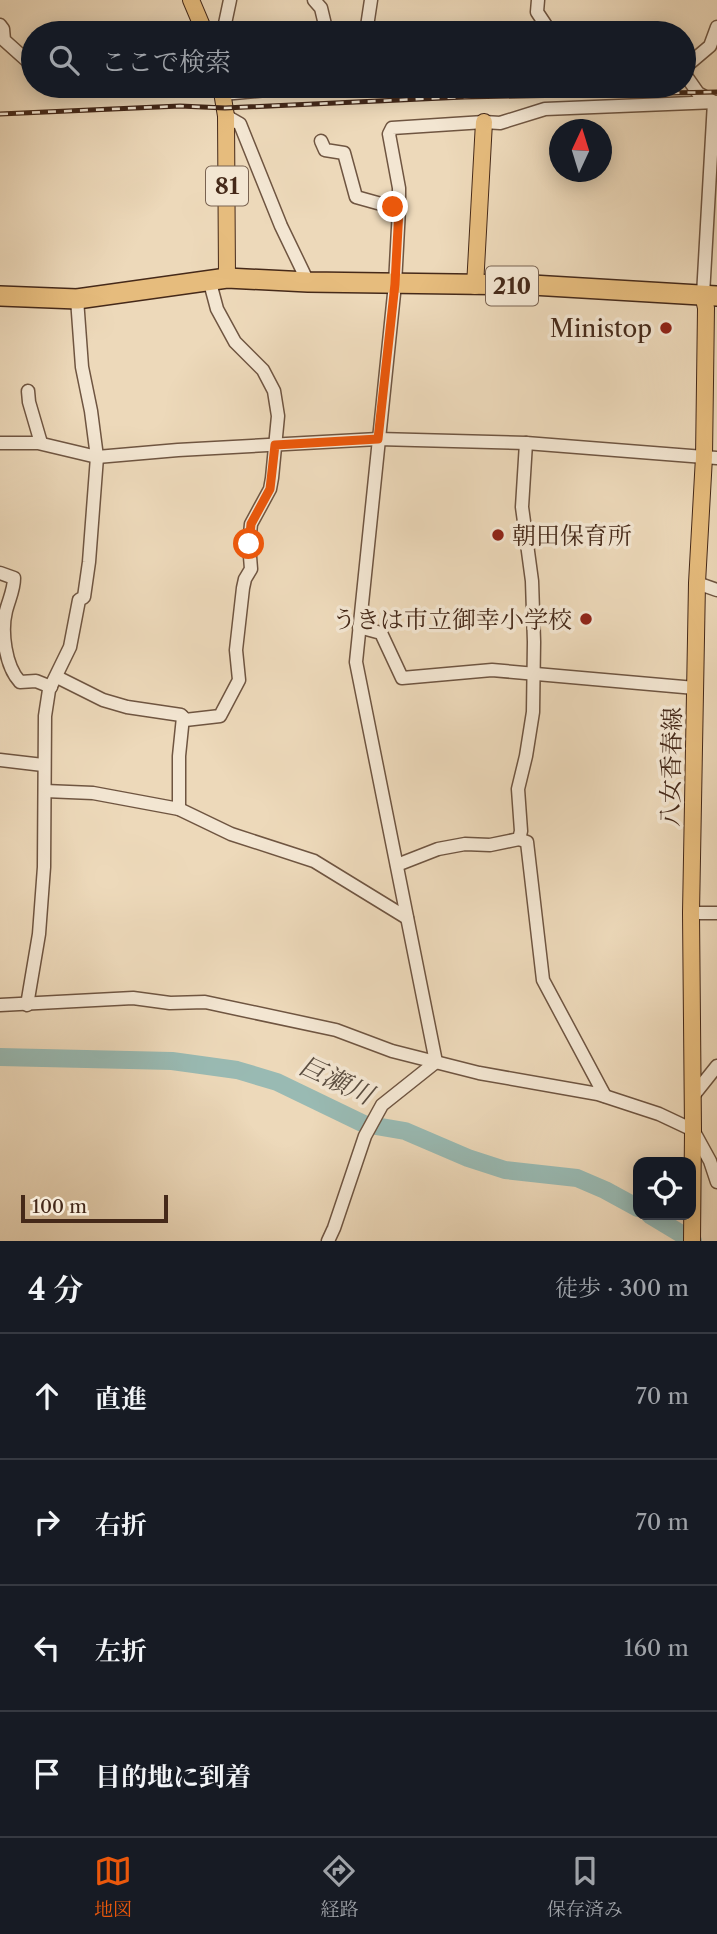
<!DOCTYPE html>
<html lang="ja">
<meta charset="utf-8">
<style>
:root{--surface:#171b24;--page:#242831;--text:#f1f3f6;--muted:#9ea1a6;--line:#363941;--accent:#ea580c}
body{margin:0;font-family:"Libre Caslon Text","Noto Serif JP",serif;background:var(--page);color:var(--text)}
.controls{position:absolute;right:21px;bottom:21px;display:grid;overflow:hidden;border-radius:14px;box-shadow:0 4px 18px #0003}
.controls button{width:63px;height:63px;display:grid;place-items:center;padding:0;border:0;border-bottom:2px solid var(--line);background:var(--surface);color:var(--text);font:35px sans-serif}
.compass{position:absolute;left:549px;top:119px;width:63px;height:63px;border-radius:50%;background:var(--surface);box-shadow:0 4px 18px #0003;rotate:4deg}
.scale{position:absolute;left:21px;bottom:18px;width:147px;box-sizing:border-box;padding-left:7px;border:4px solid #452919;border-top:0;font-size:19px;line-height:24px;white-space:nowrap;color:#452919;-webkit-text-stroke:5px #f3e6d2;paint-order:stroke}
.stop{position:absolute;width:21px;height:21px;margin:-16px;border:5px solid #ea580c;border-radius:50%;background:#fff}
.stop.end{background:#ea580c;border-color:#fff;box-shadow:0 2px 7px #0008}
.list{margin:0;padding:0;list-style:none}
h2{display:flex;justify-content:space-between;align-items:center;height:91px;margin:0;padding:0 28px;font-size:30px}
h2 small{font-size:23px;font-weight:400;color:var(--muted)}
.list li{display:grid;grid-template-columns:46px 1fr auto;gap:21px;align-items:center;box-sizing:border-box;height:126px;padding:0 28px;border-top:2px solid var(--line)}
.list b{display:block;font-size:26px;white-space:nowrap}
.list em{font-size:23px;font-style:normal;color:var(--muted)}
.icon{flex:none;width:38px;height:38px;fill:none;stroke:currentColor;stroke-width:2;stroke-linecap:round;stroke-linejoin:round}
.map{position:relative;flex:none;width:717px;height:1241px;overflow:hidden}
.search{position:absolute;background:var(--surface);box-shadow:0 4px 18px #0003;left:21px;right:21px;top:21px;height:77px;display:flex;align-items:center;gap:18px;box-sizing:border-box;padding:0 24px;border-radius:38px;color:var(--muted);font-size:26px}
.sheet{height:595px;background:var(--surface)}
nav{display:flex;justify-content:space-around;align-items:center;box-sizing:border-box;height:98px;border-top:2px solid var(--line);background:var(--surface);font-size:19px;color:var(--muted)}
nav a{display:grid;justify-items:center;gap:4px}
nav .on{color:var(--accent)}
.map>svg:first-child{display:block}
.lines{fill:none;stroke-linecap:round;stroke-linejoin:round}
.river{stroke:#99bab3;stroke-width:18}
.minor-casing{stroke:#6f5541;stroke-width:15}
.major-casing{stroke:#452919;stroke-width:18}
.highway-casing{stroke:#452919;stroke-width:22}
.minor{stroke:#f3e6d2;stroke-width:12}
.major{stroke:#e6bc7d;stroke-width:16}
.highway{stroke:#e6bc7d;stroke-width:19}
.rail-casing{stroke:#452919;stroke-width:5}
.rail{stroke:#f3e6d2;stroke-width:2.5;stroke-dasharray:8;stroke-linecap:butt}
.route{stroke:#ea580c;stroke-width:9}
.poi-dot{fill:#8f2418;stroke:#f3e6d2;stroke-width:2.5}
.labels{text-anchor:middle;dominant-baseline:central;stroke-width:7;stroke-linejoin:round;paint-order:stroke}
.shield{fill:#f3e6d2;stroke:#796250;stroke-width:2}
.shield-label{font-size:23px;font-weight:bold;fill:#452919}
.poi-label{font-size:24px;fill:#452919;stroke:#f3e6d2;text-anchor:end}
.street-label{font-size:24px;fill:#452919;stroke:#f3e6d2}
.water-label{font-size:26px;font-style:italic;fill:#5a4d40;stroke:#f3e6d2}
</style>
<div class="map">
<svg width="717" height="1241" viewBox="0 0 717 1241">
<rect width="100%" height="100%" fill="#edd9ba"/>
<filter id="stains"><feTurbulence type="fractalNoise" baseFrequency=".00286" numOctaves="4"/><feColorMatrix values="0 0 0 0 .2 0 0 0 0 .09 0 0 0 0 .02 0 0 0 .5 -.17"/></filter>
<radialGradient id="worn" r=".72"><stop offset=".6" stop-color="#630" stop-opacity="0"/><stop offset="1" stop-color="#630" stop-opacity=".3"/></radialGradient>
<g class="lines">
<g class="river">
<path d="M0,1057L172,1061L237,1070L277,1082L364,1124L405,1131L468,1158L505,1170L577,1178L605,1190L638,1208"/>
<path d="M650,1215L693,1241"/>
</g>
<defs>
<g id="minor">
<path d="M314,0L321,8L327,33"/>
<path d="M538,0L537,12L551,33"/>
<path d="M0,25L3,29L4,40L33,66"/>
<path d="M223,33L230,0"/>
<path d="M366,33L371,0"/>
<path d="M684,68L710,46L717,27"/>
<path d="M684,73L698,93L714,102L703,295"/>
<path d="M223,94L313,86"/>
<path d="M226,116L240,124L281,226L308,282"/>
<path d="M321,141L325,150L344,153L356,197L399,209"/>
<path d="M28,391L29,402L41,443"/>
<path d="M0,443H38L97,457L178,450L378,439L526,443L717,458"/>
<path d="M0,573L14,578C14,590 9,599 6,611C1,631 5,666 20,682L36,681L51,687"/>
<path d="M697,583L717,590"/>
<path d="M359,627L381,633L402,678L492,670L695,688"/>
<path d="M57,677L103,700L127,707L181,715L185,720L220,716L239,680L236,650L243,588L245,579L251,569L249,544L251,524L270,489L272,478L278,416L274,391L263,370L235,342L217,309L209,279"/>
<path d="M0,760L43,765"/>
<path d="M45,791L93,793L179,809L231,834L314,861L407,918"/>
<path d="M179,809V756L183,717"/>
<path d="M519,839L527,842L543,980L605,1096"/>
<path d="M397,865L438,849L465,844L490,845L519,839L521,831L518,789L526,756L533,712L534,642L532,581L522,507L526,443"/>
<path d="M691,913H717"/>
<path d="M0,1005L133,998L170,1003L205,1002L336,1030L392,1051L479,1073L598,1094L659,1114L693,1130L710,1161L717,1182"/>
<path d="M27,1005L39,934L44,867L45,716L49,690L70,647L79,600L84,597L89,562L97,457L91,411L82,367L77,299"/>
<path d="M436,1062L356,662L395,284L399,209V188L389,134L392,128L484,122L500,123L545,109L717,102"/>
<path d="M693,1096L717,1066"/>
<path d="M328,1241L334,1228L365,1136L382,1105L436,1062"/>
</g>
<g id="major">
<path d="M191,0L205,33"/>
<path d="M221,86L226,116L227,278"/>
<path d="M475,286L484,122"/>
<path d="M692,1241L693,1130L691,913L697,583L704,457L706,308L703,295"/>
</g>
<path id="highway" d="M0,296L77,299L227,278L308,282L532,285L717,296"/>
</defs>
<use href="#minor" class="minor-casing"/>
<use href="#major" class="major-casing"/>
<use href="#highway" class="highway-casing"/>
<use href="#minor" class="minor"/>
<use href="#major" class="major"/>
<use href="#highway" class="highway"/>
<defs>
<path id="rail" d="M0,114L180,106L225,108L464,97L717,92"/>
</defs>
<use href="#rail" class="rail-casing"/>
<use href="#rail" class="rail"/>
</g>
<g class="lines">
<path class="route" d="M249,544L251,524L270,489L275,445L378,439L395,284L399,209L393,207"/>
</g>
<g class="poi-dot">
<circle cx="666" cy="328" r="7"/>
<circle cx="498" cy="535" r="7"/>
<circle cx="586" cy="619" r="7"/>
</g>
<g class="labels">
<g class="shield">
<rect x="206" y="166.5" width="42" height="39" rx="5"/>
<rect x="486" y="266.5" width="52" height="39" rx="5"/>
</g>
<g class="shield-label">
<text x="227" y="186">81</text>
<text x="512" y="286">210</text>
</g>
<g class="poi-label">
<text x="652" y="328">Ministop</text>
<text x="512" y="535" text-anchor="start">朝田保育所</text>
<text x="572" y="619">うきは市立御幸小学校</text>
</g>
<g class="street-label">
<text transform="translate(671 767) rotate(-89)">八女香春線</text>
</g>
<g class="water-label">
<text transform="translate(336 1080) rotate(25)">巨瀬川</text>
</g>
</g>
<rect width="100%" height="100%" filter="url(#stains)"/>
<rect width="100%" height="100%" fill="url(#worn)"/>
</svg>
<div class="controls">
<button><svg class="icon" aria-label="locate" viewBox="0 0 24 24"><circle cx="12" cy="12" r="6"/><path d="M12 2v4M12 18v4M2 12h4M18 12h4"/></svg></button>
</div>
<svg class="compass" viewBox="-18 -18 36 36"><path d="M0-13l5 13h-10z" fill="#e53935"/><path d="M0 13l5-13h-10z" fill="#9ea1a6"/></svg>
<div class="scale">100 m</div>
<div class="stop" style="left:249px;top:544px"></div>
<div class="stop end" style="left:393px;top:207px"></div>
<div class="search"><svg class="icon" aria-label="search" viewBox="0 0 24 24"><circle cx="10" cy="10" r="6"/><path d="M15 15l6 6"/></svg>ここで検索</div>
</div>
<section class="sheet">
<h2>4 分<small>徒歩 · 300 m</small></h2>
<ul class="list">
<li><svg class="icon" aria-label="ahead" viewBox="0 0 24 24"><path d="M12 20V5M6 11l6-6 6 6"/></svg><div><b>直進</b></div><em>70 m</em></li>
<li><svg class="icon" aria-label="right" viewBox="0 0 24 24"><path d="M7 20v-9h11M14 6l5 5-5 5"/></svg><div><b>右折</b></div><em>70 m</em></li>
<li><svg class="icon" aria-label="left" viewBox="0 0 24 24"><path d="M17 20v-9H6M10 6l-5 5 5 5"/></svg><div><b>左折</b></div><em>160 m</em></li>
<li><svg class="icon" aria-label="arrive" viewBox="0 0 24 24"><path d="M6 21V4h12l-3 4 3 4H6"/></svg><div><b>目的地に到着</b></div></li>
</ul>
</section>
<nav>
<a class="on"><svg class="icon" aria-label="map" viewBox="0 0 24 24"><path d="M3 6l6-2 6 2 6-2v14l-6 2-6-2-6 2zM9 4v14M15 6v14"/></svg>地図</a>
<a><svg class="icon" aria-label="directions" viewBox="0 0 24 24"><path d="M12 3l9 9-9 9-9-9zM9 14v-3h6M13 9l2 2-2 2"/></svg>経路</a>
<a><svg class="icon" aria-label="saved" viewBox="0 0 24 24"><path d="M7 4h10v16l-5-4-5 4z"/></svg>保存済み</a>
</nav>
